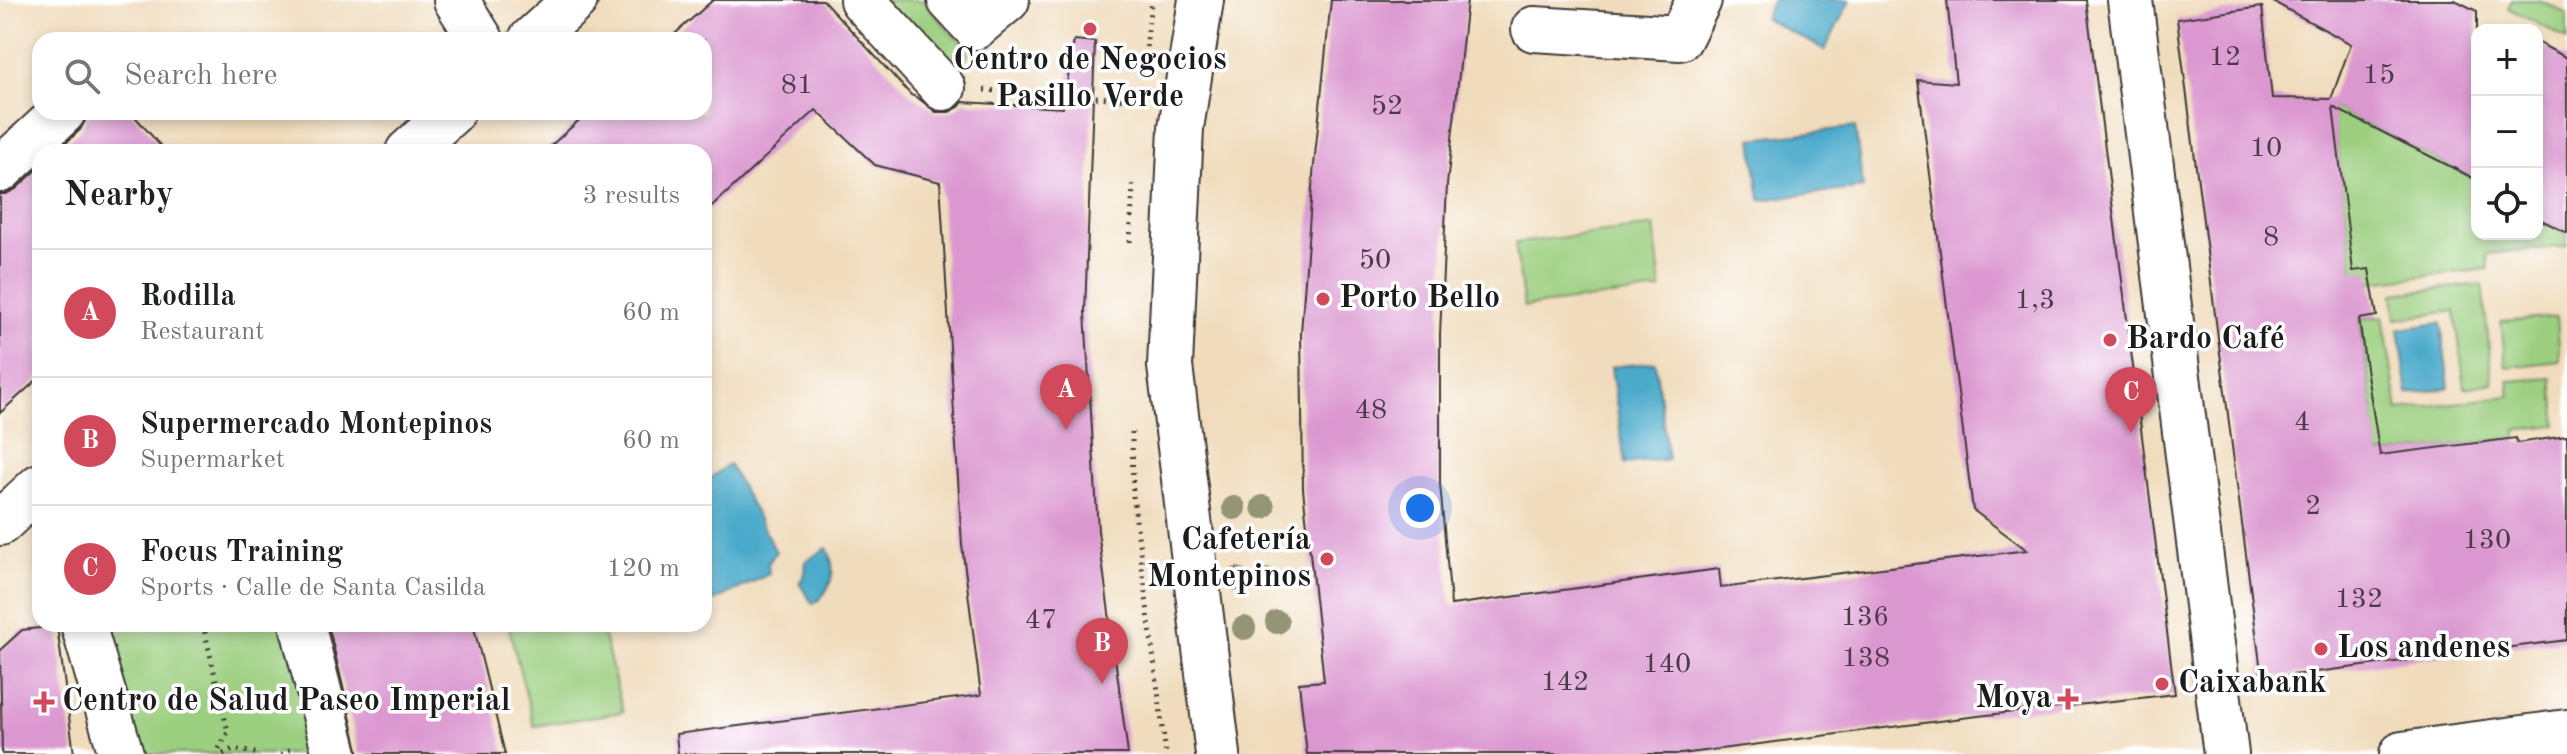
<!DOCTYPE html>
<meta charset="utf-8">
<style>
:root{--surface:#fff;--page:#f6f6f6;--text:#202124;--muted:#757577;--line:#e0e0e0;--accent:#d1495b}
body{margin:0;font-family:"Old Standard TT",serif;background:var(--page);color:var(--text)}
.controls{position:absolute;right:24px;top:24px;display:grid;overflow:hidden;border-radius:16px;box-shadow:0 4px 12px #0003}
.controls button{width:72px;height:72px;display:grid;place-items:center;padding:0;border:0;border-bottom:2px solid var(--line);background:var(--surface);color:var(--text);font:40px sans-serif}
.you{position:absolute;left:1420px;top:508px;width:28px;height:28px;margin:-20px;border:6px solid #fff;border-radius:50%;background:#1a73e8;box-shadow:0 0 0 12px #1a73e833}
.badge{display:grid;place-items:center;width:52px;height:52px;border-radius:50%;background:var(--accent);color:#fff;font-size:26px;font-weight:700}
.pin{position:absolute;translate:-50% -66px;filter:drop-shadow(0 2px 4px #0008)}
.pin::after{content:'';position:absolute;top:42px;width:28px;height:24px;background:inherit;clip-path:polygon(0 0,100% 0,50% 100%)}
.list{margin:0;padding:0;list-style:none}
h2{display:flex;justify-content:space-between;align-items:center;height:104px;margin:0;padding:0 32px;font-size:34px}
h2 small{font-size:26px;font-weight:400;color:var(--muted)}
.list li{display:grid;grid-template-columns:52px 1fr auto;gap:24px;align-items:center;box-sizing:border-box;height:128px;padding:0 32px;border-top:2px solid var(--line)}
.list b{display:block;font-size:30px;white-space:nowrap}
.list p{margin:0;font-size:26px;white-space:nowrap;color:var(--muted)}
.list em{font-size:26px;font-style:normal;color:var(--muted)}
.icon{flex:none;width:44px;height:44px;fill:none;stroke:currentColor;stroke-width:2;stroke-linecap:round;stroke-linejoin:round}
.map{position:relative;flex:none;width:2567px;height:754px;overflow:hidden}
.search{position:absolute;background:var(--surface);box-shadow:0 4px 12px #0003;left:32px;top:32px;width:680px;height:88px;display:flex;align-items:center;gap:20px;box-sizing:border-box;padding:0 28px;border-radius:24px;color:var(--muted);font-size:30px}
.panel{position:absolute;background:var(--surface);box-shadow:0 4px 12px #0003;left:32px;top:144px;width:680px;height:488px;border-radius:24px}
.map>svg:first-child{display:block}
.green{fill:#9ccf80;stroke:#5c764e;stroke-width:2}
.water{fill:#4caacb;stroke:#346374;stroke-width:2}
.building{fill:#db98d0}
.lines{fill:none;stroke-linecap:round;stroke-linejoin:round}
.minor-casing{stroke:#3c3934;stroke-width:48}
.major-casing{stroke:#3c3934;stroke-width:48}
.path{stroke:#3c3934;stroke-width:5;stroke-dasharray:2 6;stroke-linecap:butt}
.minor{stroke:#fff;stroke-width:44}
.major{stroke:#fff;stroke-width:44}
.tree{fill:#949577}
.poi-dot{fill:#d1495b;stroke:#fff;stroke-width:3}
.labels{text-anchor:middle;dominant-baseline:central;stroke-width:7;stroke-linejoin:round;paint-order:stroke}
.number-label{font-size:28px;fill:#4c3b49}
.poi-label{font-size:32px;font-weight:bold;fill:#1c1c1c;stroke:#fff;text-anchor:start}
</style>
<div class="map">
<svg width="2567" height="754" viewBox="0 0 2567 754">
<rect width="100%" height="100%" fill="#fff"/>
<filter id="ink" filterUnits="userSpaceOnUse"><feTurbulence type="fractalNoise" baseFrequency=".0125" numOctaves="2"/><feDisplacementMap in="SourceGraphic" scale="16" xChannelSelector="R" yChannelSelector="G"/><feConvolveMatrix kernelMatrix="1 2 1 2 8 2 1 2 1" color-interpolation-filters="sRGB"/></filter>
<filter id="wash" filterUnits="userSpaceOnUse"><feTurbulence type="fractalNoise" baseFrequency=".006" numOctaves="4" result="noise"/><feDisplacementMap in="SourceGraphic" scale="32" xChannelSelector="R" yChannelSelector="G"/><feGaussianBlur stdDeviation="1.8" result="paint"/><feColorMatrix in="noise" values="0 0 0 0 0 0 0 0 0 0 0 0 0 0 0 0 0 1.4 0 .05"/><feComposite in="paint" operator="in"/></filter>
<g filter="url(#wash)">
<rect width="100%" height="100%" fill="#f0dcbc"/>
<g class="green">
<path d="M883,0H922L969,52L955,80Z"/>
<path d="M2512,0H2540L2567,14V39L2508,8Z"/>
<path d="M2332,106L2477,180V234H2537V218L2567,233V246L2487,254L2488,269L2371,282L2353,271Z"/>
<path d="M1654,226L1661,290L1524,307L1515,243Z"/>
<path d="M2482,284L2493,383L2465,388L2455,311L2396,319L2393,294Z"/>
<path d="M2383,316L2398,410L2510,396L2508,381L2552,378L2557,425L2516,430V438L2379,455L2360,319Z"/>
<path d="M2557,317L2560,361L2506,367L2501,322Z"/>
<path d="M102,624H290L323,754H135Z"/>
<path d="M508,624H601L623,712L534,726Z"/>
</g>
<g class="water">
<path d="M1773,0H1850L1825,50L1764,18Z"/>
<path d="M1855,127L1863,188L1760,200L1752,139Z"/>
<path d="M2441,323L2449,388L2408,394L2399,329Z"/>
<path d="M1655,362L1668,459L1625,464L1611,367Z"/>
<path d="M729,464L776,552L768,564L769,574L704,606V483Z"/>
<path d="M827,548C838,570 832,591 813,604L799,583L805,574L806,561Z"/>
</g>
<g id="blocks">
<g class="building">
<path d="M713,0H823L911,95L918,98L936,112H949L959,107L963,102L1063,108L1074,40L1095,42L1085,312L1098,531L1128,754H678L676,734L981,695L962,545L940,182L875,165L816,110L704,214V152H544L588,112H704V40H668Z"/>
<path d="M1331,0H1467L1447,185L1440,334V484L1451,605L1719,569L1721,588L2027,550L1973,510L1918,80L1956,83L1947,0H2086L2175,694L1978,716L1681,754H1307L1299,683L1324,681L1303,489L1301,333L1313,175Z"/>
<path d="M2270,0H2455L2477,11V180L2333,107L2353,271L2369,269L2377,316L2359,319L2366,368L2380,455L2516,438L2517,443L2567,436V640L2262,679L2177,19L2262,7L2272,98L2331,99L2351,44Z"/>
<path d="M2537,42L2567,58V233L2537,218Z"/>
<path d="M93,112H131L166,152H56L80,130L87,117Z"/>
<path d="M40,167V377L0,413V194H6L16,189Z"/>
<path d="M328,624H473L505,754H359Z"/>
<path d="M57,626L74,754H2L0,650L22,630Z"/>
</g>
</g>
</g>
<g filter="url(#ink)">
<use href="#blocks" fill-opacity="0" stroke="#3c3934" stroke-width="2"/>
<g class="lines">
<defs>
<g id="minor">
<path d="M456,0L481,40"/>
<path d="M862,0L943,88"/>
<path d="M950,0L975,27L1007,0"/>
<path d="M1201,0L1181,128L1170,366L1218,754"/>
<path d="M2130,0L2226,754"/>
<path d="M1534,29L1680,38L1699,0"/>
<path d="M0,170L63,112"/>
<path d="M83,624L121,754"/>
<path d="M302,624L335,754"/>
</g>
<g id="major">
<path d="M531,40L575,0"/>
<path d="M408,152L452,112"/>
<path d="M0,523L40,486"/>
<path d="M2402,754L2567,732"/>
</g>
</defs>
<use href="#minor" class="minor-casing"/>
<use href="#major" class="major-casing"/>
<g class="path">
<path d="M1144,71L1151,0"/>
<path d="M984,90L1141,100"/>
<path d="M1130,242L1133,184"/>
<path d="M1132,432L1133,496L1166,754"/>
<path d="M203,624L228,732L216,754"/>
<path d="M223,754L233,749L260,754"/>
<path d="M281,754L292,749"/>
</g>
<use href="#minor" class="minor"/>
<use href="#major" class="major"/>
</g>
<g class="tree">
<circle cx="1263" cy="507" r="12"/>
<circle cx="1234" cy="508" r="12"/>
<circle cx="1237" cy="579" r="12"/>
<circle cx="1266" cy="580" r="12"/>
<circle cx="1277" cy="622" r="12"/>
<circle cx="1244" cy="628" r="12"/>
</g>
</g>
<g class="poi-dot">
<circle cx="1090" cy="29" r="8"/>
<circle cx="1323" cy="299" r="8"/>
<circle cx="2110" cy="340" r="8"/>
<circle cx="1327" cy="559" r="8"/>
<circle cx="2321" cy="649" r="8"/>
<circle cx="2162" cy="684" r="8"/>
<path d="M2064 687h8v8h8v8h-8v8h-8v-8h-8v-8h8z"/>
<path d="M40 690h8v8h8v8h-8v8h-8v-8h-8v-8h8z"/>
</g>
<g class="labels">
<g class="number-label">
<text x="2225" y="58">12</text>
<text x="2379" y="76">15</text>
<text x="797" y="86">81</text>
<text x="1387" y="107">52</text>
<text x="2266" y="149">10</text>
<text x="2271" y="238">8</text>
<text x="1375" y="261">50</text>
<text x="2035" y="301">1,3</text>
<text x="1371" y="411">48</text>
<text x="2302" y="423">4</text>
<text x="2313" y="507">2</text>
<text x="2487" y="541">130</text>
<text x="2359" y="600">132</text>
<text x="1865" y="618">136</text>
<text x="1041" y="621">47</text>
<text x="1866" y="659">138</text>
<text x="1667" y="665">140</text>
<text x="1565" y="683">142</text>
</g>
<g class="poi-label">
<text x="1090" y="61" text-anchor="middle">Centro de Negocios<tspan x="1090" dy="37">Pasillo Verde</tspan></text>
<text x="1339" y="299">Porto Bello</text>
<text x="2126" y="340">Bardo Café</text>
<text x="1311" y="541" text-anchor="end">Cafetería<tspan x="1311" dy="37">Montepinos</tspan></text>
<text x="2337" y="649">Los andenes</text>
<text x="2178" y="684">Caixabank</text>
<text x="2052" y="699" text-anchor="end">Moya</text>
<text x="62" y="702">Centro de Salud Paseo Imperial</text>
</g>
</g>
</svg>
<div class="controls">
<button>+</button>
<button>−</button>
<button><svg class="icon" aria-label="locate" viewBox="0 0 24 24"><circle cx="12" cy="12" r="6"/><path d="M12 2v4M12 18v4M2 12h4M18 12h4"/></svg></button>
</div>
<div class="you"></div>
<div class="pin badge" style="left:1066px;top:430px">A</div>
<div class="pin badge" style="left:1102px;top:684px">B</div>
<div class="pin badge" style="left:2131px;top:433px">C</div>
<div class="search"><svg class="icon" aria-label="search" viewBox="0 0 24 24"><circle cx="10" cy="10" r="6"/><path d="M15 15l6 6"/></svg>Search here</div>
<section class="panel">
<h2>Nearby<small>3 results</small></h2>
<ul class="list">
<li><span class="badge">A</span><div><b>Rodilla</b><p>Restaurant</p></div><em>60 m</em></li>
<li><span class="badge">B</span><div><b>Supermercado Montepinos</b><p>Supermarket</p></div><em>60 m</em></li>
<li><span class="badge">C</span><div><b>Focus Training</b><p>Sports · Calle de Santa Casilda</p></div><em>120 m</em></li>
</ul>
</section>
</div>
